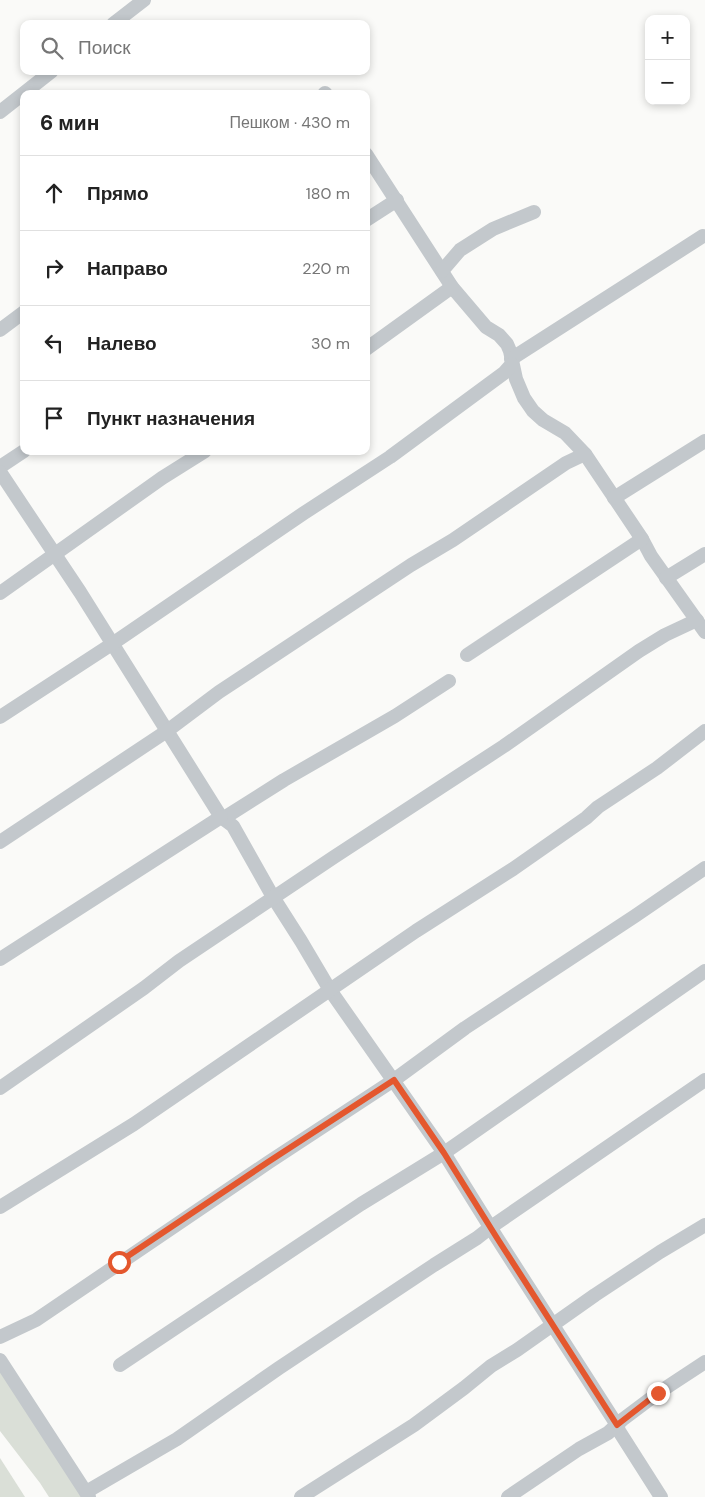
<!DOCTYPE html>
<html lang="ru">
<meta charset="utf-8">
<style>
:root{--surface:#fff;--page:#f2f2f2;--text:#222;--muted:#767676;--line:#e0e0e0}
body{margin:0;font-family:"DM Sans",sans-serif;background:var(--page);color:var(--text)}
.controls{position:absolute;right:15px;top:15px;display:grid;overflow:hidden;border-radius:10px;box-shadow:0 2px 8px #0003}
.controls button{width:45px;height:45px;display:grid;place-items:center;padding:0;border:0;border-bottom:1px solid var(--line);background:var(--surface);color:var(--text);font:25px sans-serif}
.stop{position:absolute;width:15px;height:15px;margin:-11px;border:4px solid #e4572e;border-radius:50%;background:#fff}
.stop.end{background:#e4572e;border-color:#fff;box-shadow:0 1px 5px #0008}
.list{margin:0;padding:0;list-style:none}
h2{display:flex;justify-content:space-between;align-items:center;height:65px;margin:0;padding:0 20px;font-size:21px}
h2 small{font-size:16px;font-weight:400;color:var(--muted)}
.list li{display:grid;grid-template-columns:32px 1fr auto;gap:15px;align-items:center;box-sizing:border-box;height:75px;padding:0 20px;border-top:1px solid var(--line)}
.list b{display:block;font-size:19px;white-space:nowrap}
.list em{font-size:16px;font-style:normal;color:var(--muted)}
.icon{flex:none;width:28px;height:28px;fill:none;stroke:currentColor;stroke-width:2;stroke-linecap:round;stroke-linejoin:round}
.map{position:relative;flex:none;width:705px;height:1497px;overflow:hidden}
.search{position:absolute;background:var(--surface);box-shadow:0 2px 8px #0003;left:20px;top:20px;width:350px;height:55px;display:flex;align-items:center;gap:12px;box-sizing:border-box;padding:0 18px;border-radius:10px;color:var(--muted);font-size:19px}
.panel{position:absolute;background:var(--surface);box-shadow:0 2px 8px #0003;left:20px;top:90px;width:350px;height:365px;border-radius:10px}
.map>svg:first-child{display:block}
.green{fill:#dadfd7}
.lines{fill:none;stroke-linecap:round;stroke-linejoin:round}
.minor{stroke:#c3c8cc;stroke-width:14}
.route{stroke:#e4572e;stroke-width:6}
</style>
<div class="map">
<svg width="705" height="1497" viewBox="0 0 705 1497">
<rect width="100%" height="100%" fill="#fafaf8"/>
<g class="green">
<path d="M0,1367L84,1497H49L40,1483L0,1431Z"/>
<path d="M0,1458L25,1497H0Z"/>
</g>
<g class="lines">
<g class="minor">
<path d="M113,24L144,0"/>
<path d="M324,94L325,93L326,94"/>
<path d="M0,112L52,71"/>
<path d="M366,154L452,287L486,327L499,335L507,344L510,351L516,379L524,398L533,411L543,420L565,433L585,454L642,539L651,556L705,632"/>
<path d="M366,220L397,200"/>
<path d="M442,271L460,250L493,229L534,212"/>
<path d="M0,330L24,312"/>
<path d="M366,349L452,287"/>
<path d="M511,359L703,236"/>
<path d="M0,467L24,451"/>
<path d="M0,472L80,592L221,817L233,826L273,897L301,941L330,990L444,1153L497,1238L617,1425L619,1431L661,1497"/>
<path d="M614,498L705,441"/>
<path d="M666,578L705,554"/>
<path d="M0,593L162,478L205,451"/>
<path d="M467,655L642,539"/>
<path d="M0,717L112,644L304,513L390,457L504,373L512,364"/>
<path d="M224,818L284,780L395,716L449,681"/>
<path d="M0,842L167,731L219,692L411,565L453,540L566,463L585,454"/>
<path d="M0,959L221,817"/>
<path d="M0,1088L144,988L179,961L334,857L504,746L639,651L665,635L697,620"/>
<path d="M0,1207L134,1124L416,931L513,869L586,818L598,807L657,768L705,731"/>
<path d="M0,1337L36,1320L269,1162L394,1080L465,1028L635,916L705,868"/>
<path d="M0,1360L89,1497"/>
<path d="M120,1365L361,1204L444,1153L705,971"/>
<path d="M86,1492L177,1439L279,1368L434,1265L477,1238L491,1227L705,1080"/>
<path d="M301,1497L414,1425L464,1388L491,1366L517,1350L595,1295L660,1252L705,1225"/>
<path d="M508,1497L579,1449L608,1433L622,1420L658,1393L705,1362"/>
</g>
</g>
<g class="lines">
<path class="route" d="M119,1262L268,1162L394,1080L444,1153L497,1238L617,1425L658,1393"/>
</g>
</svg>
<div class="controls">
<button>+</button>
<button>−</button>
</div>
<div class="stop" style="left:119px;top:1262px"></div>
<div class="stop end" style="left:658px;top:1393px"></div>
<div class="search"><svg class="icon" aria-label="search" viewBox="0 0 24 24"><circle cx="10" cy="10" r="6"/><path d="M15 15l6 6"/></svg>Поиск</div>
<section class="panel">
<h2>6 мин<small>Пешком · 430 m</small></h2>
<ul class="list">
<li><svg class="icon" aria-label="ahead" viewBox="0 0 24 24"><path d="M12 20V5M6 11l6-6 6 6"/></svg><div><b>Прямо</b></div><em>180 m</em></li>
<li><svg class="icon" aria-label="right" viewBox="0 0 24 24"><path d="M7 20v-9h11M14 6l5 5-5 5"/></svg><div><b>Направо</b></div><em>220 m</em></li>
<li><svg class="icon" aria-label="left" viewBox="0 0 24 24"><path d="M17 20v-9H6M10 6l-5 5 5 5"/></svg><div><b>Налево</b></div><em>30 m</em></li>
<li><svg class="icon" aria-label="arrive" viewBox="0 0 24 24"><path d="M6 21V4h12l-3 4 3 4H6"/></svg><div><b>Пункт назначения</b></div></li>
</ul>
</section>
</div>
